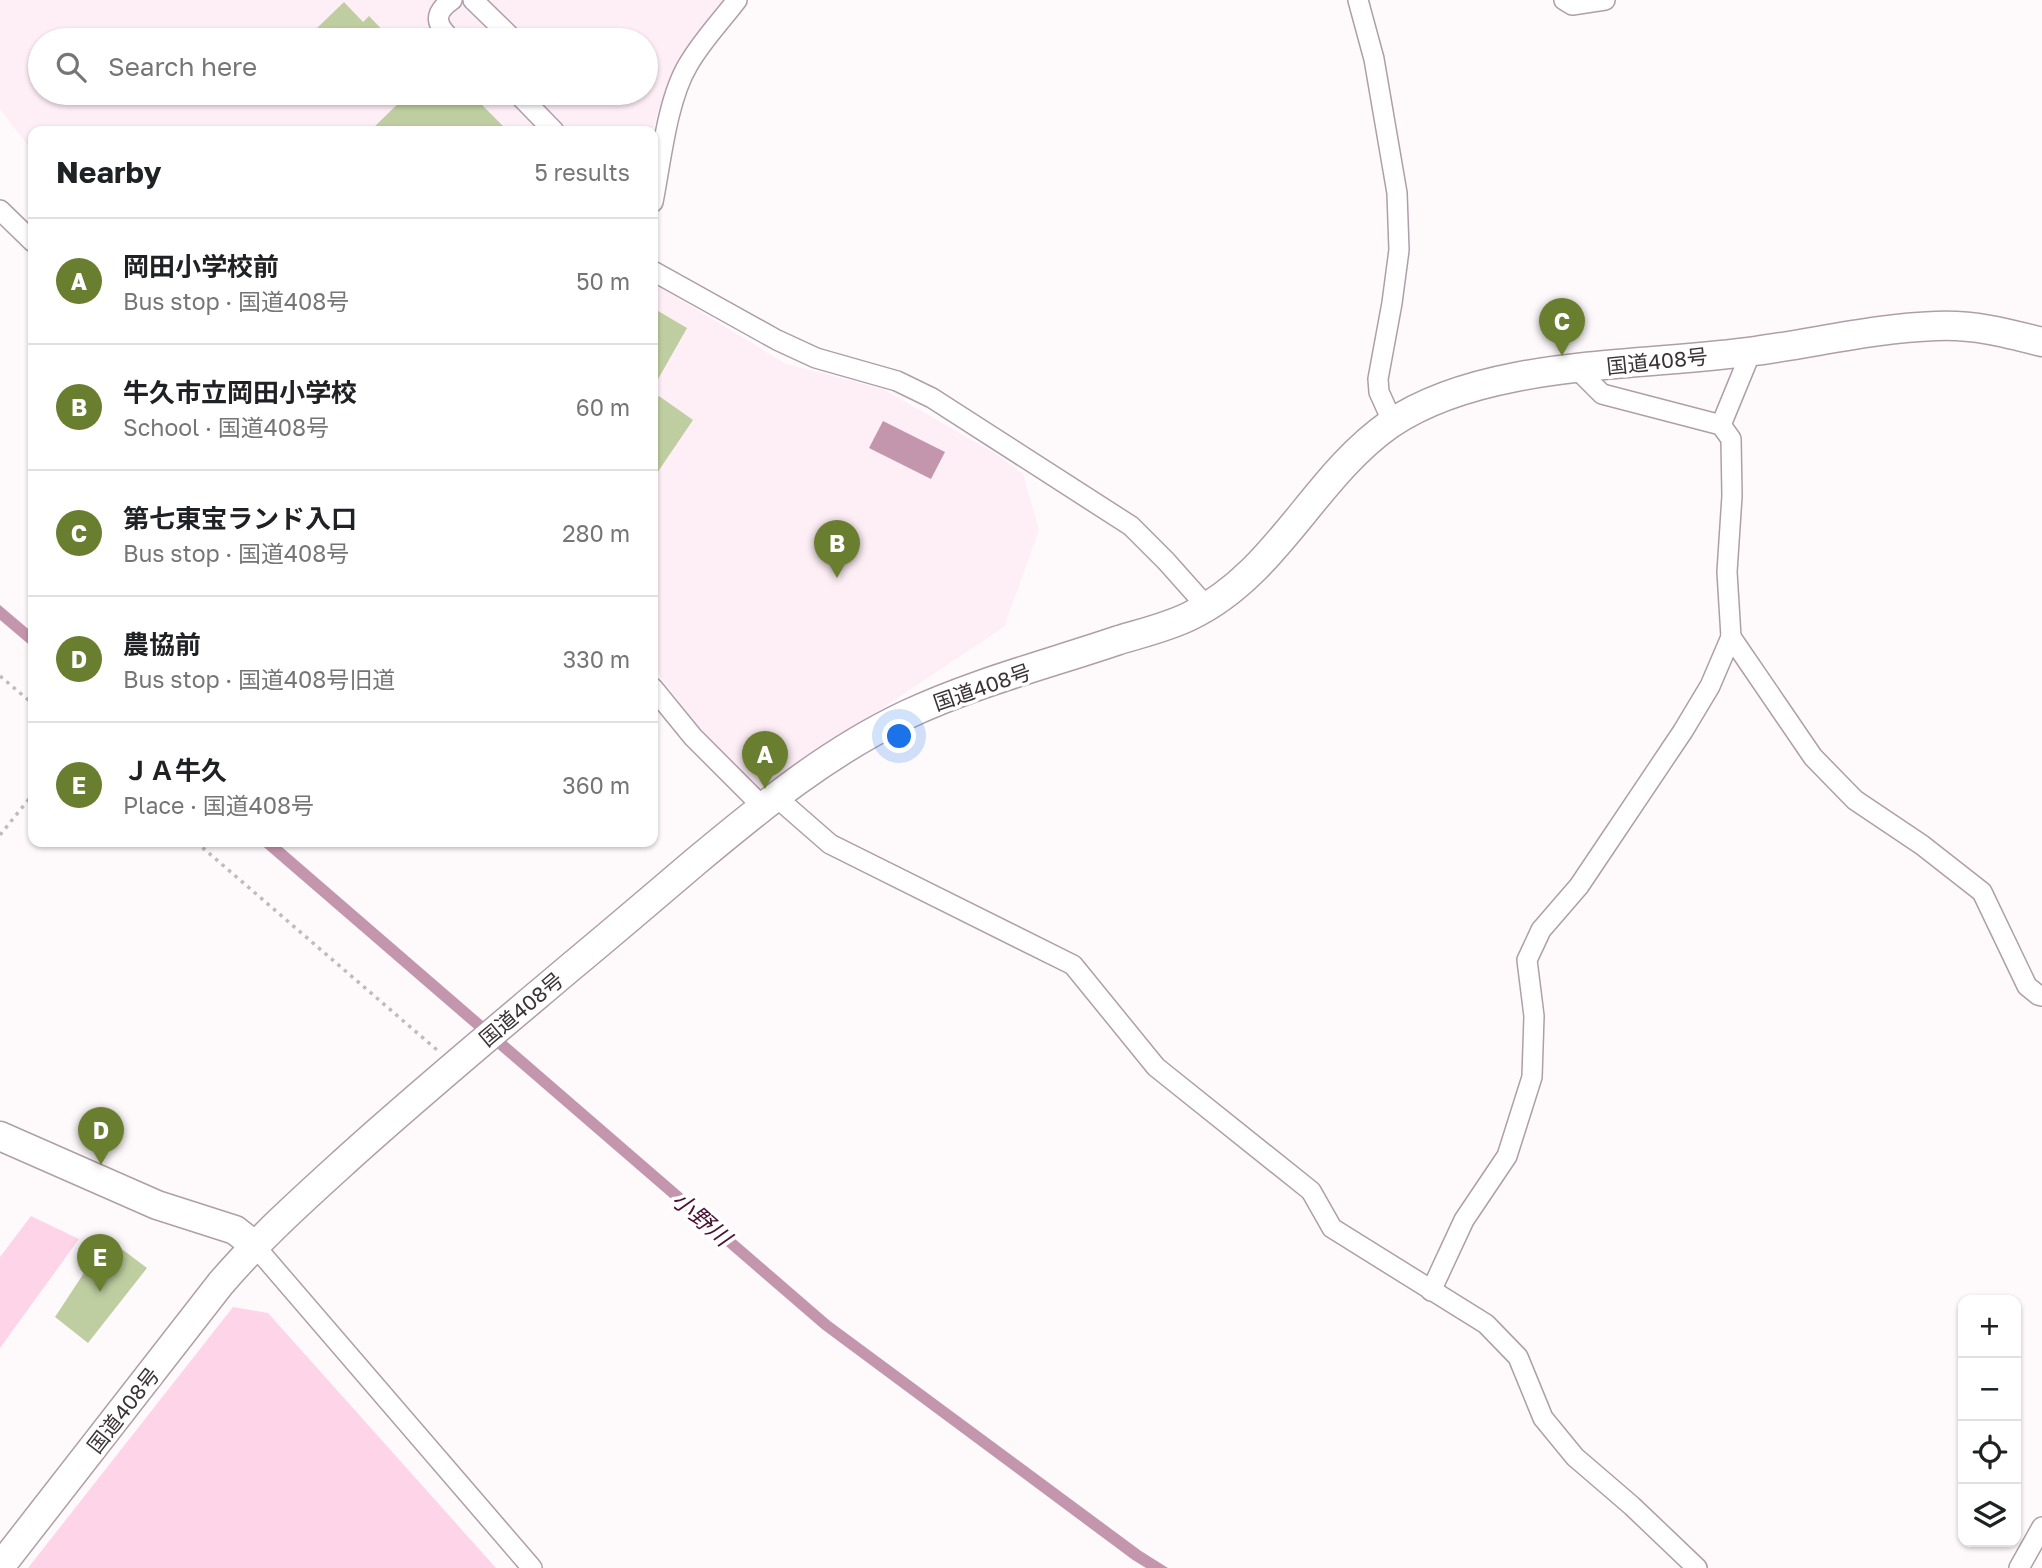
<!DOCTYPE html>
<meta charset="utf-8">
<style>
:root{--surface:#fff;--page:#f6f6f6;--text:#202124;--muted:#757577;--line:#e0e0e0;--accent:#697e2f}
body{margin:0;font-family:"Golos Text","Noto Sans JP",sans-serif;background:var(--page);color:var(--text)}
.controls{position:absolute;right:21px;bottom:21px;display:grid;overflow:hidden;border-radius:14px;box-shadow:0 2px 5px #0004}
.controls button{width:63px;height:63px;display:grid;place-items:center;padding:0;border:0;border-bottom:2px solid var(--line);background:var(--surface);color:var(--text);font:35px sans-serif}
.you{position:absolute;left:900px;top:737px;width:24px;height:24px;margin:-18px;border:5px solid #fff;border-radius:50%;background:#1a73e8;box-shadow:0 0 0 10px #1a73e833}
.badge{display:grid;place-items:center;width:46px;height:46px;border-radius:50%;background:var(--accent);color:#fff;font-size:23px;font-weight:700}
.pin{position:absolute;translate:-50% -58px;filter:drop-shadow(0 2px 4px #0008)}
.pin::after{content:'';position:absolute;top:37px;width:24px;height:21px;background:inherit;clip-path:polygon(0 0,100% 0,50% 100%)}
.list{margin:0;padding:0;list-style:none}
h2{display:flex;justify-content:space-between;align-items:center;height:91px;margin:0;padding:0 28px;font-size:30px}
h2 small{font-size:23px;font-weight:400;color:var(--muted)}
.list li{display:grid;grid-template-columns:46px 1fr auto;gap:21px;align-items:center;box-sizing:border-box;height:126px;padding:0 28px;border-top:2px solid var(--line)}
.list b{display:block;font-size:26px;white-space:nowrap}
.list p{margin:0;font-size:23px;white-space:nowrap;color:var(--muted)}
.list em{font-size:23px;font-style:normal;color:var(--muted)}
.icon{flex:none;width:38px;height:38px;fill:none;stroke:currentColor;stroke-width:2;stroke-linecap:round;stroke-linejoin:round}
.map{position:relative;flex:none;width:2042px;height:1568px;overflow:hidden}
.search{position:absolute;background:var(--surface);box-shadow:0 2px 5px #0004;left:28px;top:28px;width:630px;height:77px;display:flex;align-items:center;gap:18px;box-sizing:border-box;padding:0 24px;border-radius:38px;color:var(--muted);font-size:26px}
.panel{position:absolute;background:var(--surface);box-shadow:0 2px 5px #0004;left:28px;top:126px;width:630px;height:721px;border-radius:14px}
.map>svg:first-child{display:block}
.built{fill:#feeef6;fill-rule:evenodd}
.green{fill:#fed4e9}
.water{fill:#c496ad}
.building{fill:#bfcea1}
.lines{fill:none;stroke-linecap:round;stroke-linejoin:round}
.minor-casing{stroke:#b09ea7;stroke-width:22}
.highway-casing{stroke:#b09ea7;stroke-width:31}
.path{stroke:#c0bbbd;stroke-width:3.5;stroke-dasharray:3.5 5;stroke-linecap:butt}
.minor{stroke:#fff;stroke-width:19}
.highway{stroke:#fff;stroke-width:28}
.labels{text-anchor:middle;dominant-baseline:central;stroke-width:7;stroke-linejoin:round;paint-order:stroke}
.street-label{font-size:21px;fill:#3b3337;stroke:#fff}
.water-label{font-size:23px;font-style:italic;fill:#491134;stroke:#fff}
</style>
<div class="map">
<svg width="2042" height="1568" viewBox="0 0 2042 1568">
<rect width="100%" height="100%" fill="#fefafc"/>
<g class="built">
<path d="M0,0H724L676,65L658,112L653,131H33V152L0,109ZM40,40H646V93H40Z"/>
<path d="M653,283L786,364L883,389L996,454L1023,474L1039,530L1004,627L757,791L708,740L653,667Z"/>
</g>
<g class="green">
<path d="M31,1216L79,1239L0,1348V1257Z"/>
<path d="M233,1307L268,1313L496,1568H28Z"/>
</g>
<g class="water">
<path d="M883,421L945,452L931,479L869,448Z"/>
<path d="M0,605L33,633V648L0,620Z"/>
<path d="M258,842H276L830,1321L1141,1551L1168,1568H1146L1133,1560L822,1329Z"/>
</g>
<g class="building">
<path d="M344,2L363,22L369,16L392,40H326L316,29Z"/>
<path d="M409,93H470L508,131H370Z"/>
<path d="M653,308L687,328L653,388Z"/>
<path d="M659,396L693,420L653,479V405Z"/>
<path d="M107,1238L147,1268L88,1343L55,1317Z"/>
</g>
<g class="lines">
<defs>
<g id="minor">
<path d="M452,0C432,14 436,25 452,40"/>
<path d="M473,0L514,40"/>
<path d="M1358,0L1374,59L1397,193L1399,250L1392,303L1378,379L1379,392L1393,423"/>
<path d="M1564,0L1572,5L1605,0"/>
<path d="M517,93L554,131"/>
<path d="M653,202C661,162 667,100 688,65C701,42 721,21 737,0"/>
<path d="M0,210L33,242"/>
<path d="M653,271L777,340L816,358L897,381L932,398L1131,526L1166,561L1207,607"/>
<path d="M1751,352L1721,425L1731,439L1732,496L1727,572L1731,637L1813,757L1855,800L1922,845L1982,892L2027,986L2038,995L2042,996"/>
<path d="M1577,369L1602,394L1721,425"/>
<path d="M653,688L693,737L762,806"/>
<path d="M775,796L830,844L1073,965L1156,1067L1311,1191L1332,1228L1486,1324L1518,1357L1543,1418L1575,1457L1632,1506L1697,1568"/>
<path d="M254,1245L532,1568"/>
<path d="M1431,1291L1464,1220L1507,1156L1532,1077L1534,1016L1527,960L1541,930L1579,886L1683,731L1710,686L1731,637"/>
<path d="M2019,1568L2042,1527"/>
</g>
<g id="highway">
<path d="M0,1136L157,1205L235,1230L254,1245"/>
<path d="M0,1567L221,1283C259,1239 301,1201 344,1162C418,1095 495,1031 572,966C613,932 654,897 695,862C761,807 828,752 906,715C974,683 1048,664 1119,640C1142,633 1168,627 1190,616C1277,574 1313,478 1390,424C1486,359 1642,367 1755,351C1815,343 1876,328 1936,326C1973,324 2007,333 2042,342"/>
</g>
</defs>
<use href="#minor" class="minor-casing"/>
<use href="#highway" class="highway-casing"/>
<g class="path">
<path d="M0,676L33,704"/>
<path d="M0,835L33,794"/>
<path d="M196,842L437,1050"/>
</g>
<use href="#minor" class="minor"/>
<use href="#highway" class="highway"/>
</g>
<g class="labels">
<g class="street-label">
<text transform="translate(1657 361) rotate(-6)">国道408号</text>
<text transform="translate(982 687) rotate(-19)">国道408号</text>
<text transform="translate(521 1009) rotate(-40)">国道408号</text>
<text transform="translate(123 1410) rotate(-52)">国道408号</text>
</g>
<g class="water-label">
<text transform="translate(702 1218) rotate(41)">小野川</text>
</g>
</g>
</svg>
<div class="controls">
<button>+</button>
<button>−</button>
<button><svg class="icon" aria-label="locate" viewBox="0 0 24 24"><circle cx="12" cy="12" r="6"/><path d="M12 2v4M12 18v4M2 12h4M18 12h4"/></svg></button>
<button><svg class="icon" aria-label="layers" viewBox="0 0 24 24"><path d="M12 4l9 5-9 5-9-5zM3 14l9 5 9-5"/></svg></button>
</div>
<div class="you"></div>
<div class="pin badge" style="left:765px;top:789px">A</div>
<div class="pin badge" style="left:837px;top:578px">B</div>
<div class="pin badge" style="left:1562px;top:356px">C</div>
<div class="pin badge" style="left:101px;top:1165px">D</div>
<div class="pin badge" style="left:100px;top:1292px">E</div>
<div class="search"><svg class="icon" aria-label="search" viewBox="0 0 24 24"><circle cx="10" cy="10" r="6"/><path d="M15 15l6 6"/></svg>Search here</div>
<section class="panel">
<h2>Nearby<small>5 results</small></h2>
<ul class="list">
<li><span class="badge">A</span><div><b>岡田小学校前</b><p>Bus stop · 国道408号</p></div><em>50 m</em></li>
<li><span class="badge">B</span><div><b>牛久市立岡田小学校</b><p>School · 国道408号</p></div><em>60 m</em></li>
<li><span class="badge">C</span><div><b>第七東宝ランド入口</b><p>Bus stop · 国道408号</p></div><em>280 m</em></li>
<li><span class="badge">D</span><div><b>農協前</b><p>Bus stop · 国道408号旧道</p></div><em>330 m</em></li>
<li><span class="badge">E</span><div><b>ＪＡ牛久</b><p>Place · 国道408号</p></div><em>360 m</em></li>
</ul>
</section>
</div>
